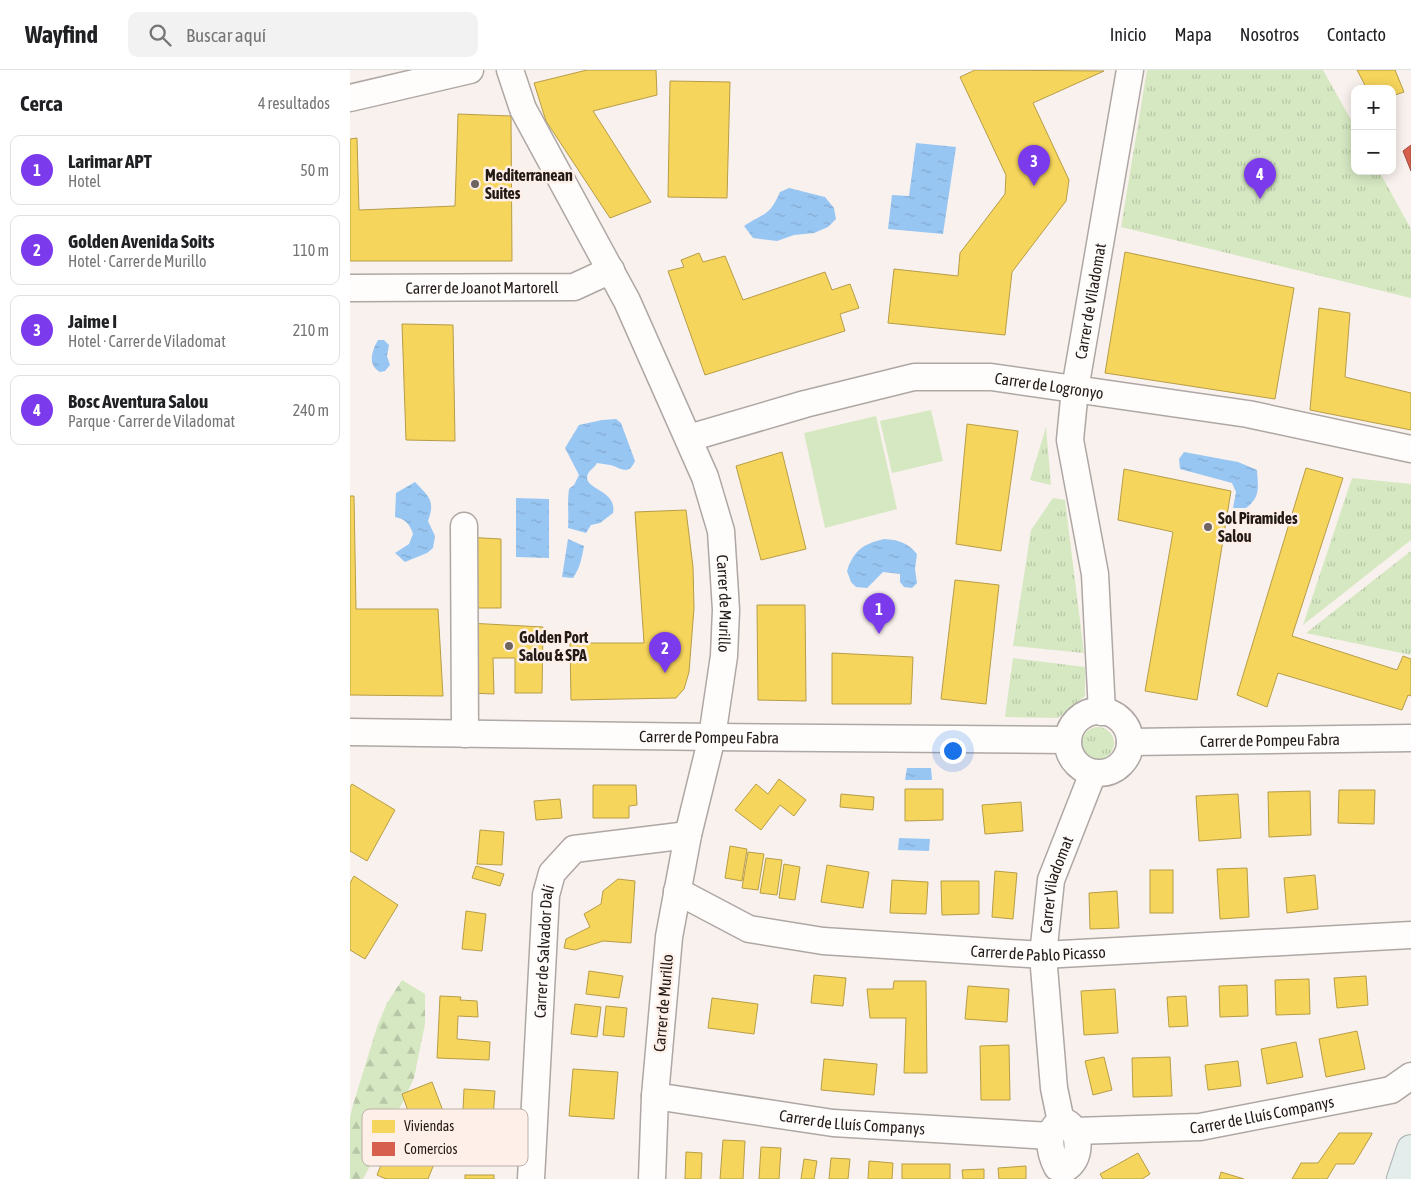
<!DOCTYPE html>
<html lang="es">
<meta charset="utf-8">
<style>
:root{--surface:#fff;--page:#f2f2f2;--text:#202124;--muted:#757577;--line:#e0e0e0;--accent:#7c3aed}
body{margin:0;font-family:"Asap Condensed",sans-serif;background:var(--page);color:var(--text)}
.controls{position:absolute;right:15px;top:15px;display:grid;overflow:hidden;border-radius:10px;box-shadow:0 2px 12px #0003}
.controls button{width:45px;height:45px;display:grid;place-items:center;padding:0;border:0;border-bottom:1px solid var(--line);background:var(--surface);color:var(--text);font:25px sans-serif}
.you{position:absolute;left:602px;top:680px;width:18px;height:18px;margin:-12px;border:4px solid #fff;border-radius:50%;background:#1a73e8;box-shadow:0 0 0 8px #1a73e833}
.badge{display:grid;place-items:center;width:32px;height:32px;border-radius:50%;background:var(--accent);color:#fff;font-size:16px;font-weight:700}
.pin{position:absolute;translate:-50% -41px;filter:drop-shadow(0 1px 2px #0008)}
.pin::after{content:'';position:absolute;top:26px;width:18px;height:15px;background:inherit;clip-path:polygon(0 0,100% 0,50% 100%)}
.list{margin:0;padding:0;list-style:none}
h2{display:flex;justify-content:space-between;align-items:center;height:65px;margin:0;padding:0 20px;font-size:21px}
h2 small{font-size:16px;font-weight:400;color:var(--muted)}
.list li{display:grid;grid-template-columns:32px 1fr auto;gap:15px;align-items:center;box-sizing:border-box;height:70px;margin:0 10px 10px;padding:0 10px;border:1px solid var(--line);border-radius:10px}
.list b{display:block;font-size:19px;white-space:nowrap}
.list p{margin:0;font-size:16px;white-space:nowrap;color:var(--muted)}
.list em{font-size:16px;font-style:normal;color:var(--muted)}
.icon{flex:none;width:28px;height:28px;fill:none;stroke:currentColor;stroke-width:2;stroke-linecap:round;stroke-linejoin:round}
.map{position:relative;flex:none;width:1061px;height:1109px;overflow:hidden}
header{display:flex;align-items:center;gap:30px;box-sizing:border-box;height:70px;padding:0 25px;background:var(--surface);border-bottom:1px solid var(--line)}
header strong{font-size:24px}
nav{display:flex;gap:28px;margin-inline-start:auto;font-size:18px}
.search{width:350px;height:45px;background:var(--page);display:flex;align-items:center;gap:12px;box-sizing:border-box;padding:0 18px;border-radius:10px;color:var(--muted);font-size:19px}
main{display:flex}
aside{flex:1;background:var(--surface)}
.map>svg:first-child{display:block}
.grass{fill:#d6e8c2}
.forest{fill:url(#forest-firs)}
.park{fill:url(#park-tufts)}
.water{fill:url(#water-ripples)}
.homes{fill:#f6d55c;stroke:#b79d47}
.shops{fill:#d6604d;stroke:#a04b3c}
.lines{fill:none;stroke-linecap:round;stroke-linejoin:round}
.minor-casing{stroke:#aea7a3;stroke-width:29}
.major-casing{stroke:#a4afae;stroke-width:30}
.minor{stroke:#fefdfc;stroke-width:26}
.major{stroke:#e5ecec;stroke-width:28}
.poi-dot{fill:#6e6561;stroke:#fef0e8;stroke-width:2}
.labels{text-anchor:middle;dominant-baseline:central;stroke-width:5;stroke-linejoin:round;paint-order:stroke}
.poi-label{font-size:16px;font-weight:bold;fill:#231a16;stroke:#fef0e8;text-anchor:start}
.street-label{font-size:16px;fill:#231a16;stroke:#fef0e8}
.key{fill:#fef0e8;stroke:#bcb0a9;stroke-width:1}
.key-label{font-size:14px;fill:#231a16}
</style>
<header>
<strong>Wayfind</strong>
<div class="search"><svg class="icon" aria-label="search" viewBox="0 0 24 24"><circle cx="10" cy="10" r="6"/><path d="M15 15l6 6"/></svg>Buscar aquí</div>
<nav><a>Inicio</a><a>Mapa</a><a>Nosotros</a><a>Contacto</a></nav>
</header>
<main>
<aside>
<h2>Cerca<small>4 resultados</small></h2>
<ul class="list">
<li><span class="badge">1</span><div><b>Larimar APT</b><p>Hotel</p></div><em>50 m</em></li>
<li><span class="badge">2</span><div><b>Golden Avenida Soits</b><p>Hotel · Carrer de Murillo</p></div><em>110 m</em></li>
<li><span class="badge">3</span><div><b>Jaime I</b><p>Hotel · Carrer de Viladomat</p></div><em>210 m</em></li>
<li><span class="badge">4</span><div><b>Bosc Aventura Salou</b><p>Parque · Carrer de Viladomat</p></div><em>240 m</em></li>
</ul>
</aside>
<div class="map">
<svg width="1061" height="1109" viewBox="0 0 1061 1109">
<defs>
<pattern id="forest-firs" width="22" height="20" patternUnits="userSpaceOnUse" patternTransform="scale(1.25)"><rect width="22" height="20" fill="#d6e8c2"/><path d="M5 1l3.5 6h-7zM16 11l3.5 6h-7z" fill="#b7c6a6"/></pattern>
<pattern id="park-tufts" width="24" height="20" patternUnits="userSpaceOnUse" patternTransform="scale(1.25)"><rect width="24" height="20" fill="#d6e8c2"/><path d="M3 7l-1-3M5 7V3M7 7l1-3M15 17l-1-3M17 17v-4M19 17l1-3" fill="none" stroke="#b7c6a6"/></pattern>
<pattern id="water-ripples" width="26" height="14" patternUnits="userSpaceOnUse" patternTransform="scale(1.25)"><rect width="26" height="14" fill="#98c6f3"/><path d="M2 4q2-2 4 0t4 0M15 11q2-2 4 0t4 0" fill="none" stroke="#83aad0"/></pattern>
</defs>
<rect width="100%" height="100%" fill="#f9f1ed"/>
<g class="grass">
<path d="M581,340L593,391L542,403L530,351Z"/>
<path d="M526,346L547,439L475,458L454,363Z"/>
</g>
<path class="forest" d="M52,910L75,924V954L64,1008L54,1030L41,1053L31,1076L13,1109H0V1047L3,1035L27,957L37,933Z"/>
<g class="park">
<path d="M797,0H973L1005,57V101H1029L1061,159V228L771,157Z"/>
<path d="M696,357L701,415L680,410Z"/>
<path d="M1002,408L1061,414V470L953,555Z"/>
<path d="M703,428L715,430L734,583L663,576L681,460Z"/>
<path d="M1061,481V585L956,563Z"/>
<path d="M663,588L735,597V626L708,648L655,647Z"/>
<circle cx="748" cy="673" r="16"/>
</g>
<g class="water">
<path d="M566,73L606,77L593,164L538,159L542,125L559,126Z"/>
<path d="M439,118L475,127L484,138L486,149L478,157L464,163L444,165L427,171L403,168L394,156C415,142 419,147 430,122Z"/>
<path d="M28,270H34L39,275L37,286L40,295L35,301L30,302C17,295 22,280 28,270Z"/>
<path d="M266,349L271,353L285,391C278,407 270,397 260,395C256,394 251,394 247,393C245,397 241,399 239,402C228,420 268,418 263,443L250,453L241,455L236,463L218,458C219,445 217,432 219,419L224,415L229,405L215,378L229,355L252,350Z"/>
<path d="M834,382L888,392L907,400C908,417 911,427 896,438H883L886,422L882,413L830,399L829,389Z"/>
<path d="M65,412C78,426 86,430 78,451L85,466L83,478L77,483L55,492L45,483L59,474L63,464C60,454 55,449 45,447L46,423Z"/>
<path d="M166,428L199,429V488L166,487Z"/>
<path d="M218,469L234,476C232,487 230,498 223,508L212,507Z"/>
<path d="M534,469C548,470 557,472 567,484L565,499L567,513L562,518L554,517L550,512V504L533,502L517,518L506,517L501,512L497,501C504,480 513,474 534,469Z"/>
<path d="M557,698H581L582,710H555Z"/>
<path d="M549,768L580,769L579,781L548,780Z"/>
</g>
<g class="homes">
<path d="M237,0H306L307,25L243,41L301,132L260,148L196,51L184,13Z"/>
<path d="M625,0L754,1L683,33L719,110L716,131L662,202L655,265L538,253L544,199L608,206L610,183L655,124L656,105L610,7Z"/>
<path d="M1007,0H1045L1054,22L1042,26V19H1017Z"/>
<path d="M320,11L380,12L377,128L318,127Z"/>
<path d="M108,44L161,46L162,191H0V69L7,68L9,140L105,136Z"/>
<path d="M775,182L944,218L925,329L755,303Z"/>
<path d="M349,183L353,192L375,186L393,230L475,202L482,220L500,214L509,238L490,244L495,261L355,305L318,201L334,197L331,190Z"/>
<path d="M969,238L1000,243L995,307L1061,323V360L960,340Z"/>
<path d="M52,254L103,255L105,371L56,370Z"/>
<path d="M617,354L668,361L651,481L606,474Z"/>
<path d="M432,382L456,479L411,490L386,396Z"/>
<path d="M956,398L993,408L942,566L1047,600L1053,586L1061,589V626L1058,625L1052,640L928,603L917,637L887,625Z"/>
<path d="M774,399L881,421L847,630L795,621L823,462L768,450Z"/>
<path d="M0,426H4L6,539H88L93,626L0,625Z"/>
<path d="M336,440L343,497L344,538L339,602L334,619L326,628L221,630L220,573H294L285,442Z"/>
<path d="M115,467L151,469V538H117Z"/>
<path d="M605,510L649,515L636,634L591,629Z"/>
<path d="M407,535H455L456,631L408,630Z"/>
<path d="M118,553L193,557L192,623H165V588H143L144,624L119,623Z"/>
<path d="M482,583L563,587L561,634H482Z"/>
<path d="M429,709L456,730L444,746L430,735L411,760L385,740L406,714L418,724Z"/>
<path d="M2,714L45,740L17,791L0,781V717Z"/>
<path d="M243,715H286L287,735L279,736V748H243Z"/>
<path d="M555,719H593V750L555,751Z"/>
<path d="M989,720H1025L1024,754L988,753Z"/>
<path d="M960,721L961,765L919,767L918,722Z"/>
<path d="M491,724L524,727L523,740L490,737Z"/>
<path d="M888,724L891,768L849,771L846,726Z"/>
<path d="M210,729L212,748L186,750L184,731Z"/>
<path d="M671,732L673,761L635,764L632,735Z"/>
<path d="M130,760L154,762L152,795L127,794Z"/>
<path d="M380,776L397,779L392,811L375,808Z"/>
<path d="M398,782L414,784L408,820L392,818Z"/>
<path d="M416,788L432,790L427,825L410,823Z"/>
<path d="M434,794L450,797L445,830L429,828Z"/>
<path d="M477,795L519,802L513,838L471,832Z"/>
<path d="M126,796L154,804L150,816L122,808Z"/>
<path d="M897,798L899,847L870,849L867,799Z"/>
<rect x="800" y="800" width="23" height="43"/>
<path d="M645,801L667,803L663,849L642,847Z"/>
<path d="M965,805L968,839L937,843L934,808Z"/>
<path d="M4,806L48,835L15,889L0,880V813Z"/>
<path d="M268,809L285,811L281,873L253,871L225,880L214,878L216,869L240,857L234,844L251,834L253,821Z"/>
<path d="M542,810L578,812L576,844L540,843Z"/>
<path d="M591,811H629V844L592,845Z"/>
<path d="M767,821L769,858L740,859L739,823Z"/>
<path d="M116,841L136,844L132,881L112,879Z"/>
<path d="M239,901L273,906L269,928L236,924Z"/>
<path d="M464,905L496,908L493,936L461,933Z"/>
<path d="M1016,906L1018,935L987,938L984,908Z"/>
<path d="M959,909L960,944L926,945L925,910Z"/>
<path d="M544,911H576L577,1003H554L556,948H520L517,919H543Z"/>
<path d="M897,915L898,946L870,947L869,916Z"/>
<path d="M618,916L659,919L657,952L615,949Z"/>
<path d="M765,919L768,963L734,965L731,921Z"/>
<path d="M90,926L111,927L110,930L127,931L128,947L108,946L107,969L140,972L139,990L87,988Z"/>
<path d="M836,926L838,956L819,957L817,927Z"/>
<path d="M362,928L408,934L404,964L358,958Z"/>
<path d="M225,934L251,937L247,967L221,964Z"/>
<path d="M256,936L277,938L274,967L253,965Z"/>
<path d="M1007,961L1015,999L976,1007L969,969Z"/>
<path d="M946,972L953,1007L917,1014L911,979Z"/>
<path d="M659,975L660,1030H631L630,976Z"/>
<path d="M754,987L762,1020L743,1025L735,991Z"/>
<path d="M820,987L822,1026L783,1027L782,988Z"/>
<path d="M474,989L527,994L524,1025L471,1020Z"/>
<path d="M888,991L891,1016L858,1020L855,995Z"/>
<path d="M223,999L268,1002L264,1049L219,1046Z"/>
<path d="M82,1012L98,1054L67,1066L52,1024Z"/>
<path d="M114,1019L145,1021L142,1062L112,1060Z"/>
<path d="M989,1063H1022V1064L1004,1094H986L977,1109H942L951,1093H968Z"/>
<path d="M373,1070L395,1071L393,1109H370Z"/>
<path d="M40,1072L86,1089L78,1109H36L27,1105Z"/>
<path d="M411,1077L431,1078L429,1109H409Z"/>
<path d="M336,1082L352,1083L351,1109H335Z"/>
<path d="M788,1083L800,1104L792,1109H753L750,1104Z"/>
<path d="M481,1088L500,1089L498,1109H479Z"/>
<path d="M454,1089L467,1091L464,1109H451Z"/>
<path d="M519,1091L543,1093L542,1109H518Z"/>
<rect x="552" y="1094" width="48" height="15"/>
<path d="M676,1096V1109H649L648,1098Z"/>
<path d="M634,1099V1109H613L612,1100Z"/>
<path d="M871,1102L894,1109H869Z"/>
<rect x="115" y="1105" width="29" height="4"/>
</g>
<path class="shops" d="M1061,75V101L1053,81Z"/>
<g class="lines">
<defs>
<g id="minor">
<path id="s1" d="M160,0L173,39L277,231L355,407L371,461L376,540L374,586L362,667L338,765L319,867L305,1026L302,1109"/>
<path d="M0,28L120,0"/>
<path id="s2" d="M0,218L224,217L261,200"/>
<path id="s3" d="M339,368L455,334L564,307H641L898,344L1061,379"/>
<path d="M114,456L115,664"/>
<circle cx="749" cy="672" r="31"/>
<path id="s4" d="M752,642L745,504L720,370L725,319L780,0"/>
<path id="s5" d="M0,662L362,667L718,670"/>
<path id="s6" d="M780,672L1061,668"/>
<path id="s7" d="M327,821L399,859L473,871L693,885L1061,865"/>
<path id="s8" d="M305,1026L483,1053L701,1066"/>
<path d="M713,1051C729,1056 732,1082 721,1094C721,1095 715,1099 714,1099L707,1097C700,1083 694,1058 713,1051Z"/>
<path id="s9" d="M711,1052L704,1018L693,885L701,810L743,703"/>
<path id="s10" d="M725,1061L850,1057L1041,1020L1061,1006"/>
<path id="s11" d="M181,1109L196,825L202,803L224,779L338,765"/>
</g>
<path id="major" d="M1051,1109L1061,1079"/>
</defs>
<use href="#minor" class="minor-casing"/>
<use href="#major" class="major-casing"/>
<use href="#minor" class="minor"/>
<use href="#major" class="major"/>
</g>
<g class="poi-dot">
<circle cx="125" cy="114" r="5"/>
<circle cx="858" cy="457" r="5"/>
<circle cx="159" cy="576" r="5"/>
</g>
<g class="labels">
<g class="poi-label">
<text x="135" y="105">Mediterranean<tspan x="135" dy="18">Suites</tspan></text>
<text x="868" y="448">Sol Piramides<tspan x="868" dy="18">Salou</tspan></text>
<text x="169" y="567">Golden Port<tspan x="169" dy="18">Salou &amp; SPA</tspan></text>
</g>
<g class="street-label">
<text stroke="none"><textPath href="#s2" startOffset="132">Carrer de Joanot Martorell</textPath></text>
<text stroke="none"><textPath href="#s4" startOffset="415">Carrer de Viladomat</textPath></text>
<text stroke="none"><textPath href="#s3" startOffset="369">Carrer de Logronyo</textPath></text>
<text stroke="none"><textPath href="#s1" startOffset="581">Carrer de Murillo</textPath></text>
<text stroke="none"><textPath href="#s5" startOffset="359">Carrer de Pompeu Fabra</textPath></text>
<text stroke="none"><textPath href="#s6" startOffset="140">Carrer de Pompeu Fabra</textPath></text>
<text stroke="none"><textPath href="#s9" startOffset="240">Carrer Viladomat</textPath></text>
<text stroke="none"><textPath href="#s7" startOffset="372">Carrer de Pablo Picasso</textPath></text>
<text stroke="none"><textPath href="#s11" startOffset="228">Carrer de Salvador Dalí</textPath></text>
<text transform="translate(313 933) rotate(-85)">Carrer de Murillo</text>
<text stroke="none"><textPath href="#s10" startOffset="188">Carrer de Lluís Companys</textPath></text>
<text stroke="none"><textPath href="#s8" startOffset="199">Carrer de Lluís Companys</textPath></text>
</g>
</g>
<rect x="12" y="1039" width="166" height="57" rx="8" class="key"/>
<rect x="22" y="1050" width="23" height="13" fill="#f6d55c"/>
<rect x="22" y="1072" width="23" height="14" fill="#d6604d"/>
<g class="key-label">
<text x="54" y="1061">Viviendas</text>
<text x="54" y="1084">Comercios</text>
</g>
</svg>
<div class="controls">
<button>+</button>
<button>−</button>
</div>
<div class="you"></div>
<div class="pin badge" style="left:529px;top:564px">1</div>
<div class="pin badge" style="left:315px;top:603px">2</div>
<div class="pin badge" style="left:684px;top:116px">3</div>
<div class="pin badge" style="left:910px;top:129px">4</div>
</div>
</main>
